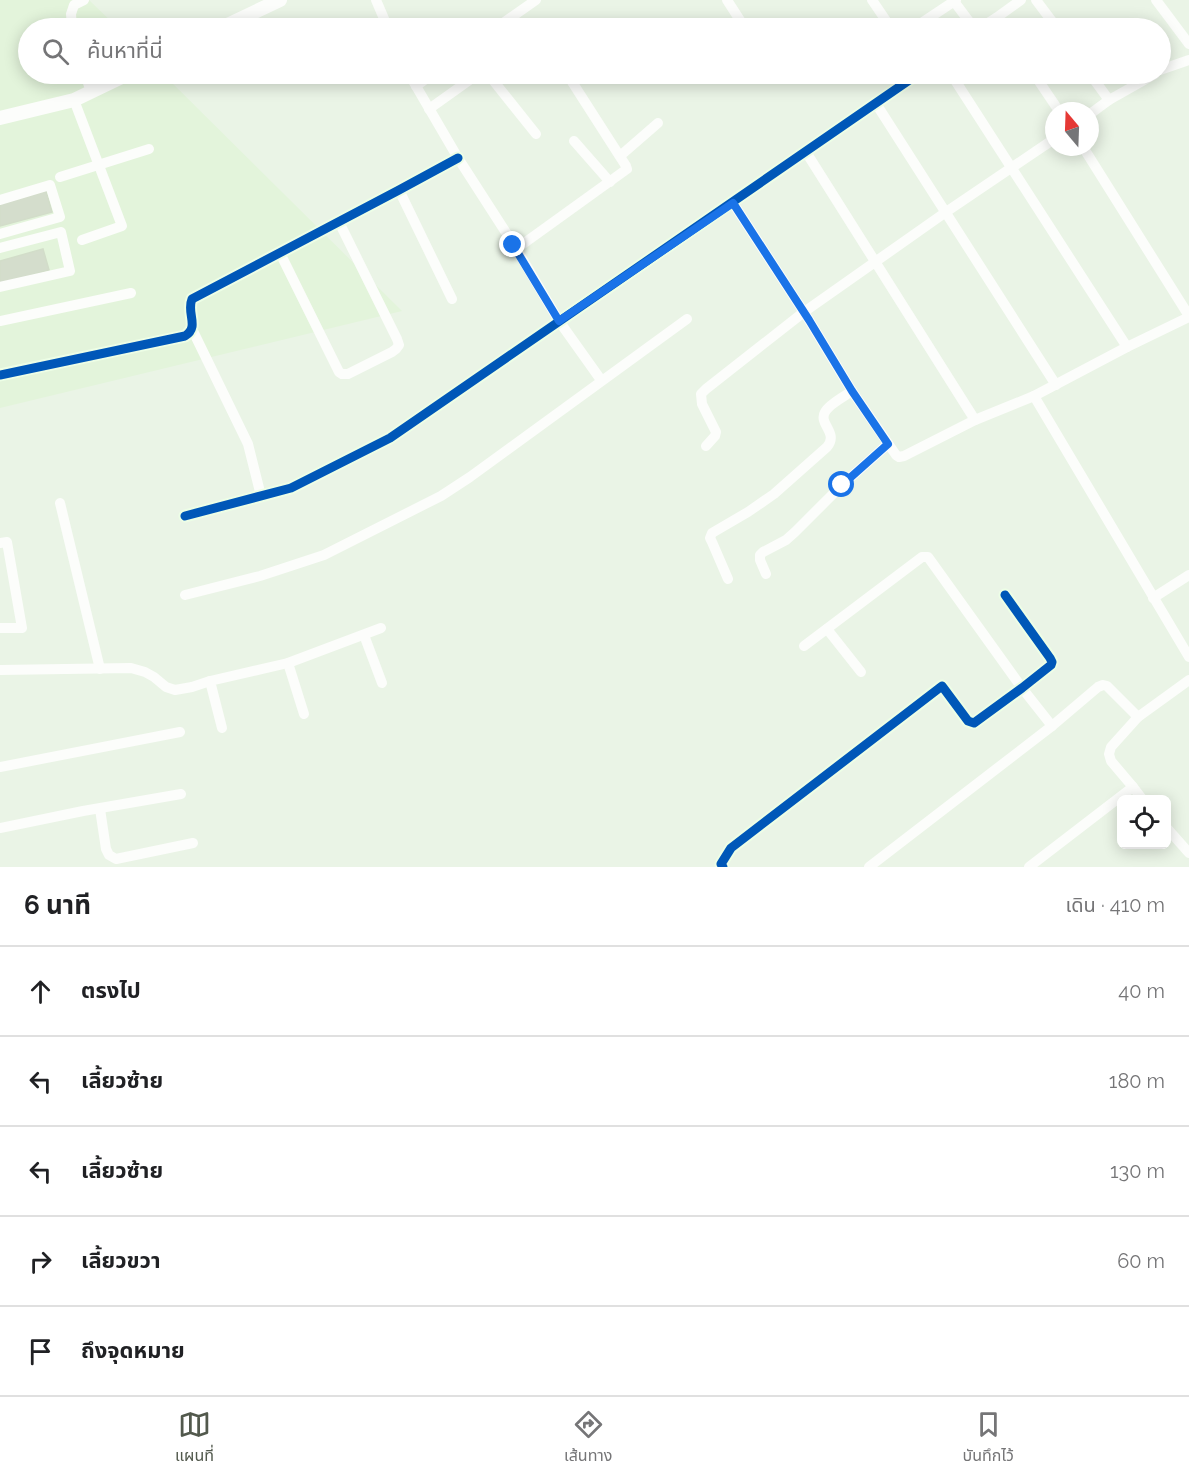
<!DOCTYPE html>
<html lang="th">
<meta charset="utf-8">
<style>
:root{--surface:#fff;--page:#f2f2f2;--text:#202124;--muted:#757577;--line:#e0e0e0;--accent:#52594d}
body{margin:0;font-family:Raleway,"Noto Sans Thai",sans-serif;background:var(--page);color:var(--text)}
.controls{position:absolute;right:18px;bottom:18px;display:grid;overflow:hidden;border-radius:9px;box-shadow:0 3px 15px #0003}
.controls button{width:54px;height:54px;display:grid;place-items:center;padding:0;border:0;border-bottom:2px solid var(--line);background:var(--surface);color:var(--text);font:30px sans-serif}
.compass{position:absolute;left:1045px;top:102px;width:54px;height:54px;border-radius:50%;background:var(--surface);box-shadow:0 3px 15px #0003;rotate:341deg}
.stop{position:absolute;width:18px;height:18px;margin:-14px;border:4px solid #1a73e8;border-radius:50%;background:#fff}
.stop.end{background:#1a73e8;border-color:#fff;box-shadow:0 2px 6px #0008}
.list{margin:0;padding:0;list-style:none}
h2{display:flex;justify-content:space-between;align-items:center;height:78px;margin:0;padding:0 24px;font-size:26px}
h2 small{font-size:20px;font-weight:400;color:var(--muted)}
.list li{display:grid;grid-template-columns:39px 1fr auto;gap:18px;align-items:center;box-sizing:border-box;height:90px;padding:0 24px;border-top:2px solid var(--line)}
.list b{display:block;font-size:22px;white-space:nowrap}
.list em{font-size:20px;font-style:normal;color:var(--muted)}
.icon{flex:none;width:33px;height:33px;fill:none;stroke:currentColor;stroke-width:2;stroke-linecap:round;stroke-linejoin:round}
.map{position:relative;flex:none;width:1189px;height:867px;overflow:hidden}
.search{position:absolute;background:var(--surface);box-shadow:0 3px 15px #0003;left:18px;right:18px;top:18px;height:66px;display:flex;align-items:center;gap:15px;box-sizing:border-box;padding:0 21px;border-radius:33px;color:var(--muted);font-size:22px}
.sheet{height:528px;background:var(--surface)}
nav{display:flex;justify-content:space-around;align-items:center;box-sizing:border-box;height:84px;border-top:2px solid var(--line);background:var(--surface);font-size:16px;color:var(--muted)}
nav a{display:grid;justify-items:center;gap:3px}
nav .on{color:var(--accent)}
.map>svg:first-child{display:block}
.residential{fill:#e3f4db}
.building{fill:#d4ddcc;stroke:#d2ddc9;stroke-width:1.5}
.lines{fill:none;stroke-linecap:round;stroke-linejoin:round}
.minor{stroke:#fcfdfb;stroke-width:10}
.tertiary{stroke:#fcfdfb;stroke-width:14}
.cycleway-casing{stroke:#edfee6;stroke-width:13}
.cycleway{stroke:#0057b8;stroke-width:9}
.route{stroke:#1a73e8;stroke-width:8}
</style>
<div class="map">
<svg width="1189" height="867" viewBox="0 0 1189 867">
<rect width="100%" height="100%" fill="#eaf4e6"/>
<path class="residential" d="M0,0H89L118,28H28V74H163L402,311L0,408Z"/>
<g class="building">
<path d="M46,191L52,212L0,226V204Z"/>
<path d="M43,249L49,270L0,284V261Z"/>
</g>
<g class="lines">
<g class="minor">
<path d="M376,0L388,28"/>
<path d="M727,0L745,28"/>
<path d="M872,0L891,28"/>
<path d="M953,0L974,28"/>
<path d="M1036,0L1057,28"/>
<path d="M1156,0L1189,44"/>
<path d="M996,18L1021,0"/>
<path d="M72,28L71,14L74,5L84,0"/>
<path d="M496,28L536,0"/>
<path d="M914,28L956,0"/>
<path d="M980,28L996,18L1003,28"/>
<path d="M1160,70L1189,60"/>
<path d="M85,74L91,92"/>
<path d="M409,74L458,158L514,245L559,321L601,380"/>
<path d="M488,74L536,134"/>
<path d="M951,74L1127,347"/>
<path d="M1034,74L1059,111"/>
<path d="M1090,74L1109,100"/>
<path d="M416,86L433,74"/>
<path d="M74,100L122,226L82,240"/>
<path d="M875,102L1056,385"/>
<path d="M429,109L478,74"/>
<path d="M1090,114L1109,100L1155,74"/>
<path d="M574,141L610,182"/>
<path d="M1083,147L1189,316"/>
<path d="M806,152L975,420"/>
<path d="M620,156L658,123"/>
<path d="M60,177L149,149"/>
<path d="M399,190L452,299"/>
<path d="M0,200L50,185L60,217L0,234"/>
<path d="M733,203L809,320L852,391L896,455L899,457L904,456L975,420L1034,396"/>
<path d="M0,248L61,232L70,271L0,287"/>
<path d="M516,249L627,169L626,166L567,74"/>
<path d="M280,253L339,372L342,374H348L392,352L396,349L399,345L397,339L339,222"/>
<path d="M1189,317L1127,347L1034,396L1189,657"/>
<path d="M0,321L131,293"/>
<path d="M192,329L248,444L261,496"/>
<path d="M0,375L185,336C200,327 186,313 192,299L399,190L458,158"/>
<path d="M706,446L715,436L716,432L702,404L701,394L706,389L804,312L946,212L1054,139"/>
<path d="M60,503L100,669"/>
<path d="M185,516L291,488L390,438L918,74"/>
<path d="M0,543L7,542L22,628H0"/>
<path d="M766,574L760,560V555L763,552L786,540L795,532L842,485L888,444"/>
<path d="M728,579L712,542L710,538L712,533L748,512L774,494L827,447C839,433 818,424 825,412C829,404 845,396 852,391"/>
<path d="M185,595L260,576L324,555L441,496L470,477L687,319"/>
<path d="M1153,598L1189,575"/>
<path d="M827,629L861,672"/>
<path d="M364,635L382,683"/>
<path d="M804,646L922,557H928L1022,688L1052,726"/>
<path d="M288,663L304,714"/>
<path d="M0,670L131,668L145,672L154,677L166,687L175,690L192,687L210,681L288,663L381,628"/>
<path d="M210,681L222,728"/>
<path d="M0,767L180,732"/>
<path d="M1133,787L1143,800"/>
<path d="M100,809L106,849L109,855L116,859L193,843"/>
<path d="M1166,827L1189,853"/>
<path d="M0,828L83,811L181,794"/>
<path d="M723,867L721,864L731,848L942,686L968,721L974,723L1022,688L1051,665L1052,662L1050,658L1005,595"/>
<path d="M869,867L1052,726L1098,687L1103,685L1107,686L1138,717"/>
<path d="M1029,867L1133,787L1111,761L1109,754L1111,747L1138,717L1189,680"/>
</g>
<g class="tertiary">
<path d="M221,28L280,0"/>
<path d="M0,118L74,100L128,74"/>
</g>
<defs>
<g id="cycleway">
<path d="M0,375L185,336C200,327 186,313 192,299L399,190L458,158"/>
<path d="M185,516L291,488L390,438L918,74"/>
<path d="M723,867L721,864L731,848L942,686L968,721L974,723L1022,688L1051,665L1052,662L1050,658L1005,595"/>
</g>
</defs>
<use href="#cycleway" class="cycleway-casing"/>
<use href="#cycleway" class="cycleway"/>
</g>
<g class="lines">
<path class="route" d="M513,245L559,321L733,203L809,320L852,391L888,444L842,485"/>
</g>
</svg>
<div class="controls">
<button><svg class="icon" aria-label="locate" viewBox="0 0 24 24"><circle cx="12" cy="12" r="6"/><path d="M12 2v4M12 18v4M2 12h4M18 12h4"/></svg></button>
</div>
<svg class="compass" viewBox="-18 -18 36 36"><path d="M0-13l5 13h-10z" fill="#e53935"/><path d="M0 13l5-13h-10z" fill="#757577"/></svg>
<div class="stop" style="left:842px;top:485px"></div>
<div class="stop end" style="left:513px;top:245px"></div>
<div class="search"><svg class="icon" aria-label="search" viewBox="0 0 24 24"><circle cx="10" cy="10" r="6"/><path d="M15 15l6 6"/></svg>ค้นหาที่นี่</div>
</div>
<section class="sheet">
<h2>6 นาที<small>เดิน · 410 m</small></h2>
<ul class="list">
<li><svg class="icon" aria-label="ahead" viewBox="0 0 24 24"><path d="M12 20V5M6 11l6-6 6 6"/></svg><div><b>ตรงไป</b></div><em>40 m</em></li>
<li><svg class="icon" aria-label="left" viewBox="0 0 24 24"><path d="M17 20v-9H6M10 6l-5 5 5 5"/></svg><div><b>เลี้ยวซ้าย</b></div><em>180 m</em></li>
<li><svg class="icon" aria-label="left" viewBox="0 0 24 24"><path d="M17 20v-9H6M10 6l-5 5 5 5"/></svg><div><b>เลี้ยวซ้าย</b></div><em>130 m</em></li>
<li><svg class="icon" aria-label="right" viewBox="0 0 24 24"><path d="M7 20v-9h11M14 6l5 5-5 5"/></svg><div><b>เลี้ยวขวา</b></div><em>60 m</em></li>
<li><svg class="icon" aria-label="arrive" viewBox="0 0 24 24"><path d="M6 21V4h12l-3 4 3 4H6"/></svg><div><b>ถึงจุดหมาย</b></div></li>
</ul>
</section>
<nav>
<a class="on"><svg class="icon" aria-label="map" viewBox="0 0 24 24"><path d="M3 6l6-2 6 2 6-2v14l-6 2-6-2-6 2zM9 4v14M15 6v14"/></svg>แผนที่</a>
<a><svg class="icon" aria-label="directions" viewBox="0 0 24 24"><path d="M12 3l9 9-9 9-9-9zM9 14v-3h6M13 9l2 2-2 2"/></svg>เส้นทาง</a>
<a><svg class="icon" aria-label="saved" viewBox="0 0 24 24"><path d="M7 4h10v16l-5-4-5 4z"/></svg>บันทึกไว้</a>
</nav>
